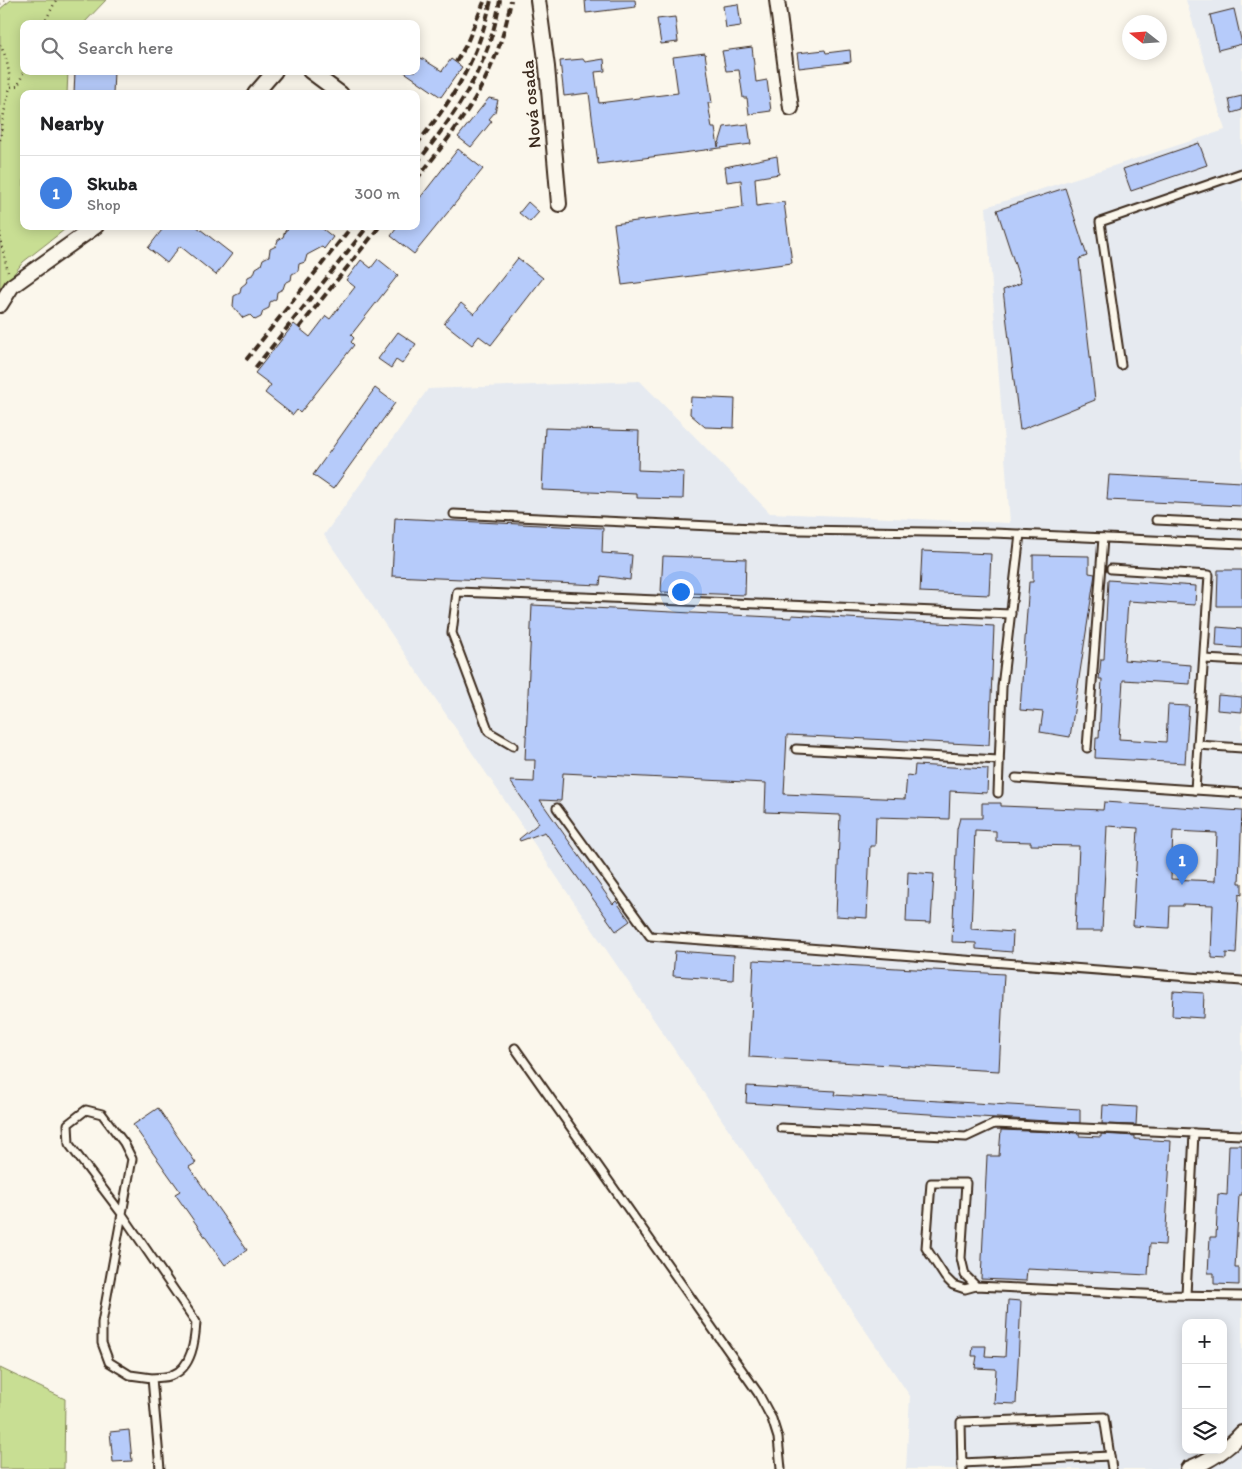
<!DOCTYPE html>
<meta charset="utf-8">
<style>
:root{--surface:#fff;--page:#f2f2f2;--text:#202124;--muted:#757577;--line:#e0e0e0;--accent:#ea580c}
body{margin:0;font-family:Itim,sans-serif;background:var(--page);color:var(--text)}
.controls{position:absolute;right:15px;bottom:15px;display:grid;overflow:hidden;border-radius:10px;box-shadow:0 2px 12px #0003}
.controls button{width:45px;height:45px;display:grid;place-items:center;padding:0;border:0;border-bottom:1px solid var(--line);background:var(--surface);color:var(--text);font:25px sans-serif}
.compass{position:absolute;left:1122px;top:15px;width:45px;height:45px;border-radius:50%;background:var(--surface);box-shadow:0 2px 12px #0003;rotate:287deg}
.you{position:absolute;left:680px;top:591px;width:18px;height:18px;margin:-12px;border:4px solid #fff;border-radius:50%;background:#1a73e8;box-shadow:0 0 0 8px #1a73e833}
.badge{display:grid;place-items:center;width:32px;height:32px;border-radius:50%;background:var(--accent);color:#fff;font-size:16px;font-weight:700}
.pin{position:absolute;translate:-50% -41px;filter:drop-shadow(0 1px 2px #0008)}
.pin::after{content:'';position:absolute;top:26px;width:18px;height:15px;background:inherit;clip-path:polygon(0 0,100% 0,50% 100%)}
.list{margin:0;padding:0;list-style:none}
h2{display:flex;justify-content:space-between;align-items:center;height:65px;margin:0;padding:0 20px;font-size:21px}
h2 small{font-size:16px;font-weight:400;color:var(--muted)}
.list li{display:grid;grid-template-columns:32px 1fr auto;gap:15px;align-items:center;box-sizing:border-box;height:75px;padding:0 20px;border-top:1px solid var(--line)}
.list b{display:block;font-size:19px;white-space:nowrap}
.list p{margin:0;font-size:16px;white-space:nowrap;color:var(--muted)}
.list em{font-size:16px;font-style:normal;color:var(--muted)}
.icon{flex:none;width:28px;height:28px;fill:none;stroke:currentColor;stroke-width:2;stroke-linecap:round;stroke-linejoin:round}
.map{position:relative;flex:none;width:1242px;height:1469px;overflow:hidden}
.search{position:absolute;background:var(--surface);box-shadow:0 2px 12px #0003;left:20px;top:20px;width:400px;height:55px;display:flex;align-items:center;gap:12px;box-sizing:border-box;padding:0 18px;border-radius:10px;color:var(--muted);font-size:19px}
.panel{position:absolute;background:var(--surface);box-shadow:0 2px 12px #0003;left:20px;top:90px;width:400px;height:140px;border-radius:10px}
.map>svg:first-child{display:block}
.built{fill:#e6eaf0;fill-rule:evenodd}
.green{fill:#c8de93;stroke:#828458}
.building{fill:#b6cbfa;stroke:#3b2a1e;fill-rule:evenodd}
.lines{fill:none;stroke-linecap:round;stroke-linejoin:round}
.service-casing{stroke:#3b2a1e;stroke-width:11}
.minor-casing{stroke:#3b2a1e;stroke-width:18}
.path{stroke:#3b2a1e;stroke-width:2.5;stroke-dasharray:1 4;stroke-linecap:butt}
.service{stroke:#fbf7ec;stroke-width:7}
.minor{stroke:#fbf7ec;stroke-width:14}
.rail{stroke:#3b2a1e;stroke-width:4;stroke-dasharray:8 4;stroke-linecap:butt}
.labels{text-anchor:middle;dominant-baseline:central;stroke-width:4.5;stroke-linejoin:round;paint-order:stroke}
.street-label{font-size:18px;fill:#3b2a1e;stroke:#fbf7ec}
</style>
<div class="map">
<svg width="1242" height="1469" viewBox="0 0 1242 1469">
<rect width="100%" height="100%" fill="#fbf7ec"/>
<filter id="ink" filterUnits="userSpaceOnUse"><feTurbulence type="fractalNoise" baseFrequency=".02" numOctaves="2"/><feDisplacementMap in="SourceGraphic" scale="10" xChannelSelector="R" yChannelSelector="G"/><feConvolveMatrix kernelMatrix="1 2 1 2 8 2 1 2 1" color-interpolation-filters="sRGB"/></filter>
<g filter="url(#ink)">
<path class="built" d="M1186,0H1242V1469H906L910,1396L324,535L428,389L640,381L770,513L1010,523L986,207L1225,130ZM1186,1323H1223V1450H1186Z"/>
<g class="green">
<path d="M11,0H106L83,24H24V71H68L67,94H24V226H65L64,230L23,262L0,292V9Z"/>
<path d="M0,1368L65,1399L64,1469H0Z"/>
</g>
<g class="building">
<path d="M585,0H635L636,7L586,13Z"/>
<path d="M738,4L741,26L726,28L723,6Z"/>
<path d="M1234,9L1242,44L1218,50L1210,15Z"/>
<path d="M675,17L678,42L661,44L657,19Z"/>
<path d="M752,47L756,82L767,80L771,111L749,114L747,98H743L739,70L726,71L722,51Z"/>
<path d="M825,50L826,53L850,50L851,62L799,68L797,53Z"/>
<path d="M705,53L712,103H708L712,128H715L718,147L724,127L748,124L751,144L598,164L589,93L564,96L560,61L583,59L585,62L604,59L605,71L595,72L599,103L678,93L673,57Z"/>
<path d="M416,55L442,71L451,59L462,67L441,97L403,71H416Z"/>
<path d="M75,71H114L113,94H74Z"/>
<path d="M1242,96V110L1232,113L1229,99Z"/>
<path d="M489,98L498,100L495,112L489,119L492,121L471,147L458,137Z"/>
<path d="M1199,143L1207,165L1131,191L1123,169Z"/>
<path d="M458,149L483,169L414,254L391,236L398,226H416V203Z"/>
<path d="M777,156L779,174L755,178L757,206L784,202L792,263L622,285L614,224L743,207L741,180L727,182L725,167Z"/>
<path d="M1065,188L1087,256L1079,259L1095,400L1020,430L1003,290L1021,283L997,210Z"/>
<path d="M528,202L539,212L530,222L519,213Z"/>
<path d="M165,226H196L232,254L216,275L180,246L167,263L148,248Z"/>
<path d="M292,226H319L333,237L324,249L322,247L307,255L305,262L299,264L298,271L292,274L291,280L285,283L283,289L277,292L276,299L270,302L269,308L263,311L261,317L255,320L250,315L243,318L233,306L234,296L240,293L241,287L246,283L248,277L254,274L256,268L261,265L263,259L269,256L270,249L276,246L278,240L283,237L285,231Z"/>
<path d="M518,258L543,278L491,345L479,336L472,345L444,323L461,303L474,314Z"/>
<path d="M378,259L398,275L351,335L354,338L351,342L354,345L300,413L297,410L293,415L265,393L271,385L255,373L294,324L310,337L326,316L330,319L355,287L346,280L361,260L371,268Z"/>
<path d="M398,332L416,344L402,364L396,360L391,368L378,359Z"/>
<path d="M375,388L395,403L333,489L313,475Z"/>
<path d="M691,397L735,399L734,428L705,427L690,414Z"/>
<path d="M545,428L639,431L638,470L684,472L683,499L637,498V494L542,490Z"/>
<path d="M1109,475L1242,482V506L1107,500Z"/>
<path d="M395,518L603,528L602,553L632,555L630,580L601,576L600,585L392,576Z"/>
<path d="M922,551L991,554L989,595L920,592Z"/>
<path d="M1033,555L1089,556V573L1095,574L1070,737L1040,732L1043,712L1020,710L1029,582H1033Z"/>
<path d="M663,556L746,559L745,595L661,592Z"/>
<path d="M1218,570H1242V606H1217Z"/>
<path d="M1108,580L1196,586L1195,605L1128,601L1124,660L1191,665L1190,684L1123,680L1119,739L1166,742L1168,705L1189,706L1185,763L1095,758L1096,738H1099L1102,679H1099L1101,659H1104Z"/>
<path d="M532,605L792,618V615L994,626L989,745L787,735L784,794L905,799L907,775L914,776L915,765L988,769L987,793L950,791L949,819L876,817L875,846H870L867,918L836,916L840,815L765,812L766,783L563,773L561,801L540,800L613,904L616,901L630,921L616,931L545,832L520,841L519,839L539,823L510,781L534,782L535,760H525Z"/>
<path d="M1217,627L1242,629V648L1216,646Z"/>
<path d="M1218,695L1242,697V712L1217,710Z"/>
<path d="M1104,802L1242,811L1239,883H1242V895L1239,894L1236,954L1226,953V959L1212,958V953H1211L1213,905L1183,904V906H1170L1169,928L1133,926L1138,828L1107,826L1102,931H1075L1079,846L1031,845V842L996,841V831L975,830L971,929L1013,932L1012,952L976,949V943L952,942L957,829L960,818H982V803H1001V806L1103,810ZM1173,831L1217,833L1215,881L1171,879Z"/>
<path d="M908,872L934,874L931,923L906,922Z"/>
<path d="M675,951L734,955L733,980L673,976Z"/>
<path d="M754,960L1004,974L999,1071L749,1057Z"/>
<path d="M1173,991L1204,993L1203,1018L1172,1016Z"/>
<path d="M747,1086L835,1091L834,1095L1080,1109V1123L746,1103Z"/>
<path d="M1103,1105L1137,1107L1136,1125L1102,1124Z"/>
<path d="M158,1108L196,1163L189,1167L247,1250L225,1265L175,1194L180,1191L133,1125Z"/>
<path d="M1001,1130L1079,1133V1136L1101,1137V1134L1135,1136V1139L1171,1141L1165,1245L1150,1244L1148,1275L1027,1269L1026,1281L981,1279L987,1156H999Z"/>
<path d="M1229,1145H1242V1195H1239L1235,1268H1239V1285L1214,1284V1273H1208L1210,1237H1216L1218,1194L1227,1195Z"/>
<path d="M1008,1300L1021,1301L1016,1404L994,1403L996,1369L975,1368L977,1356H972L973,1346H986L985,1356L1005,1357Z"/>
<path d="M129,1430L132,1461L113,1462L110,1432Z"/>
</g>
<g class="lines">
<defs>
<g id="service">
<path d="M1121,365L1100,222L1242,173"/>
<path d="M454,514L798,530L993,533L1242,544"/>
<path d="M1156,520L1242,524"/>
<path d="M1204,659L1242,661"/>
<path d="M1198,745L1242,748"/>
<path d="M513,746L489,732L452,633L457,592L1011,614"/>
<path d="M1087,748L1103,538"/>
<path d="M796,749L999,760"/>
<path d="M1016,778L1195,790L1209,575L1111,569"/>
<path d="M1195,790L1242,793"/>
<path d="M998,793L1002,687L1020,534"/>
<path d="M557,808L650,936L1242,981"/>
<path d="M515,1048L758,1393L772,1419L778,1438L781,1469"/>
<path d="M781,1128L966,1137L994,1124L1194,1133L1186,1295"/>
<path d="M1194,1133L1242,1135"/>
<path d="M976,1286L965,1275L961,1258L966,1183H931L926,1248L945,1277L953,1285L965,1289L976,1286L1164,1295L1242,1296"/>
<path d="M152,1378C158,1377 167,1378 172,1375C192,1368 195,1340 196,1322L122,1214L69,1144L68,1124L86,1110L102,1114L124,1143L132,1159L102,1323V1343L109,1362L130,1375L152,1378L160,1469"/>
<path d="M962,1463L1110,1456"/>
<path d="M962,1469L961,1422L1104,1417L1112,1469"/>
</g>
<g id="minor">
<path d="M538,0L547,67L559,204"/>
<path d="M777,0L791,108"/>
<path d="M310,71L341,94"/>
<path d="M255,94L275,71"/>
<path d="M0,305L12,286L96,226"/>
<path d="M1188,1469C1209,1461 1227,1450 1242,1433"/>
</g>
</defs>
<use href="#service" class="service-casing"/>
<use href="#minor" class="minor-casing"/>
<g class="path">
<path d="M0,4L5,0"/>
<path d="M44,24L56,0"/>
<path d="M0,45C7,56 10,75 10,87"/>
<path d="M0,140L4,113L10,87L18,86L24,70"/>
<path d="M0,232L1,242L8,272"/>
</g>
<use href="#service" class="service"/>
<use href="#minor" class="minor"/>
<g class="rail">
<path d="M456,62L466,45L484,2"/>
<path d="M416,145C454,98 478,60 491,0"/>
<path d="M416,164C457,112 489,67 500,0"/>
<path d="M416,180C462,122 498,75 511,0"/>
<path d="M299,328L380,226"/>
<path d="M246,360L352,226"/>
<path d="M255,368L368,226"/>
</g>
</g>
</g>
<g class="labels">
<g class="street-label">
<text transform="translate(531 104) rotate(-95)">Nová osada</text>
</g>
</g>
</svg>
<div class="controls">
<button>+</button>
<button>−</button>
<button><svg class="icon" aria-label="layers" viewBox="0 0 24 24"><path d="M12 4l9 5-9 5-9-5zM3 14l9 5 9-5"/></svg></button>
</div>
<svg class="compass" viewBox="-18 -18 36 36"><path d="M0-13l5 13h-10z" fill="#e53935"/><path d="M0 13l5-13h-10z" fill="#757577"/></svg>
<div class="you"></div>
<div class="pin badge" style="left:1182px;top:885px;background:#3f7fe0">1</div>
<div class="search"><svg class="icon" aria-label="search" viewBox="0 0 24 24"><circle cx="10" cy="10" r="6"/><path d="M15 15l6 6"/></svg>Search here</div>
<section class="panel">
<h2>Nearby<small></small></h2>
<ul class="list">
<li><span class="badge" style="background:#3f7fe0">1</span><div><b>Skuba</b><p>Shop</p></div><em>300 m</em></li>
</ul>
</section>
</div>
